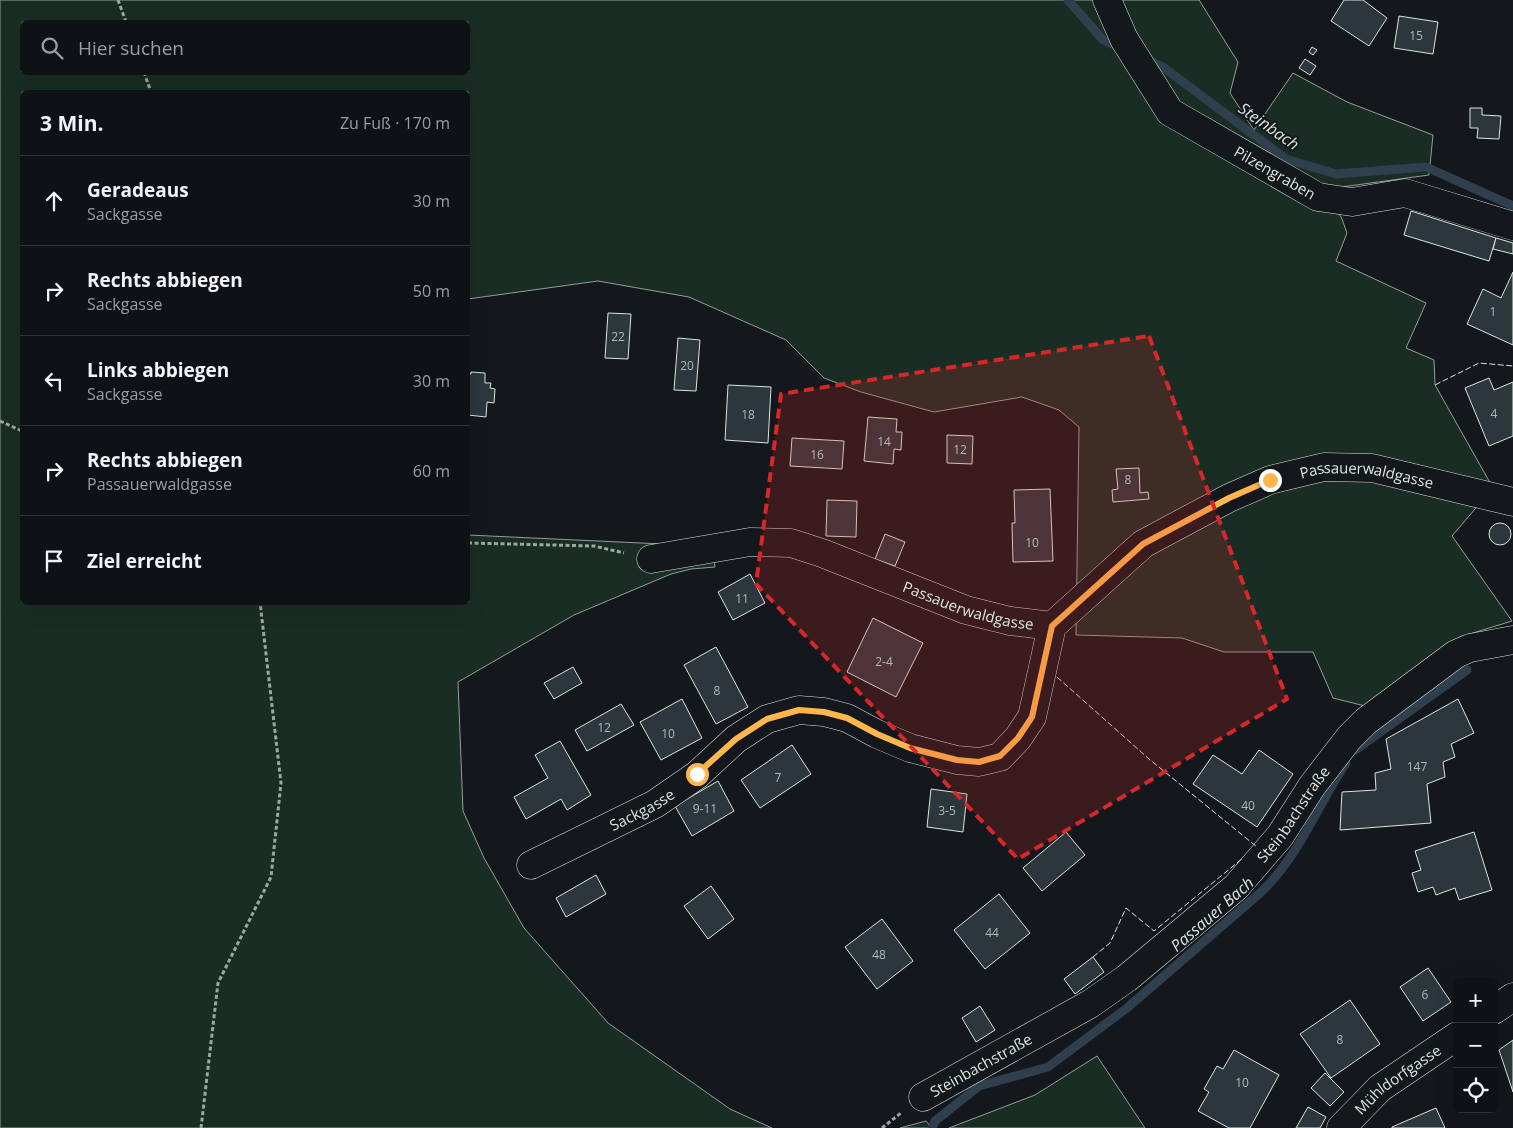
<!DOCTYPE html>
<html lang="de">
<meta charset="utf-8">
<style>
:root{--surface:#0f1215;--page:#1d2022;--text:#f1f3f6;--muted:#9b9ea0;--line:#2f3234}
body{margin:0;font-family:"Open Sans",sans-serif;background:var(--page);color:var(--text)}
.controls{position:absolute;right:15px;bottom:15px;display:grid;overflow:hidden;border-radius:8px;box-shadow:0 5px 20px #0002}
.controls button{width:45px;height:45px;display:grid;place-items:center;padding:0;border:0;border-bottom:1px solid var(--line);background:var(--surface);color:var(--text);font:25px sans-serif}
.stop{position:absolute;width:15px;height:15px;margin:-11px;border:4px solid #ffb74d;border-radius:50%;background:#fff}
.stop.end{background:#ffb74d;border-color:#fff;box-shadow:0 1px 5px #0008}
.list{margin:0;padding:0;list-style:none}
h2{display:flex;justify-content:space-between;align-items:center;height:65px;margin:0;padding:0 20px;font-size:21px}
h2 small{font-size:16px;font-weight:400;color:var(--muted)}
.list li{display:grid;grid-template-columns:32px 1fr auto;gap:15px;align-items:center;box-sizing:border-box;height:90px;padding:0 20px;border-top:1px solid var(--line)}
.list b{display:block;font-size:19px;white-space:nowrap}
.list p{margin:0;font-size:16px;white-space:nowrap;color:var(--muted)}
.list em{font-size:16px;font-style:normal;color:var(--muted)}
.icon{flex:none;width:28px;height:28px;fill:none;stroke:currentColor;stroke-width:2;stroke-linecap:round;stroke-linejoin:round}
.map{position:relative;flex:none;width:1513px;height:1128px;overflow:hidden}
.search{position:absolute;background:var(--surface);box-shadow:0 5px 20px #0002;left:20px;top:20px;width:450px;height:55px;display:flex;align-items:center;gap:12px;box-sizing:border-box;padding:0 18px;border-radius:8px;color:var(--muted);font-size:19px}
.panel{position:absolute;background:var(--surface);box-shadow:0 5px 20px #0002;left:20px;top:90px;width:450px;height:515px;border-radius:8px}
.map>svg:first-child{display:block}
.green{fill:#1a2d24;stroke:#939e99;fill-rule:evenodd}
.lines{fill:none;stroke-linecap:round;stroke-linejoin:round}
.stream{stroke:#2f3f4d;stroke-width:9}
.building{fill:#2c363c;stroke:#d8e6dc}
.minor-casing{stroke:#d8e6dc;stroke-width:29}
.path{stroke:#9da8a2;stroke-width:3;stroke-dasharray:4 2.5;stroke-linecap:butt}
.minor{stroke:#14181c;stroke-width:28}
.fence{stroke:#d8e6dc;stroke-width:1;stroke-dasharray:6 2.5;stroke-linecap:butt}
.route{stroke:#ffb74d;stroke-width:6}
.marked{fill:#d62828;fill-opacity:0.2;stroke:#d62828;stroke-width:4;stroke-dasharray:10 6;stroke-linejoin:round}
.labels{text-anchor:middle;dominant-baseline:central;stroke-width:4;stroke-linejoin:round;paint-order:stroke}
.number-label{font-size:12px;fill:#adbab4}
.street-label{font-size:15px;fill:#d8e6dc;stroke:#14181c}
.water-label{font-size:16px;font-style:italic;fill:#d8e6dc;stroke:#14181c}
</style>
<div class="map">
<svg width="1513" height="1128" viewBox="0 0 1513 1128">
<rect width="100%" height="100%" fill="#14181c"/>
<g class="green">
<path d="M0,0H1199L1238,62L1230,93L1254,130L1293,73L1347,102L1433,135L1429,175L1327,189L1342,219L1347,233L1336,261L1426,303L1406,348L1434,360L1435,385L1493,488L1452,536L1512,621L1460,637L1373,708L1333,698L1313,652H1224L1182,638L1076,635L1079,427L1059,410L1022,397L934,412L861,392L824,378L786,340L689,297L598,281L468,299V92H22V602H468V535L663,544L711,538L715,567L691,569L671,574L574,615L458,682L463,811L484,858L524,928L608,1023L730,1109L772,1128H0ZM22,22H468V72H22Z"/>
<path d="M1097,1056L1145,1128H949L1035,1095Z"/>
<path d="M926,1121L932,1128H900Z"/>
</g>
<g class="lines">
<g class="stream">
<path d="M1068,0L1103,40L1121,48"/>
<path d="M1146,59L1163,67L1286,159L1336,174L1426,167L1513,206"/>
<path d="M1355,750L1467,670"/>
<path d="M932,1128L935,1121L979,1086L1048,1067L1127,1008L1260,893C1299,857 1317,806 1346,763"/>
</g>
</g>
<g class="building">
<path d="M1344,0H1363L1387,18L1369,46L1331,21Z"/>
<path d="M1399,16L1438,22L1433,54L1394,48Z"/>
<path d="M1312,47L1317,50L1313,55L1309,52Z"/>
<path d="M1305,59L1316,66L1310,75L1299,68Z"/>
<path d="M1470,108H1482V115L1501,116L1499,139L1477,138L1478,128H1470Z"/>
<path d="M1411,211L1496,238L1489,261L1404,235Z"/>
<path d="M1496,238L1513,243V254L1493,249Z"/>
<path d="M1513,272V345L1467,324L1483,289L1501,298Z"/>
<path d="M608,313L631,314L628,359L605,358Z"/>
<path d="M678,338L700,340L696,391L674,390Z"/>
<path d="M471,372L485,373V383H491L490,388L495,389L494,403L487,402L486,417L468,415V374H471Z"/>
<path d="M1489,378L1494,390L1513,382V436L1489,446L1465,388Z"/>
<path d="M728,385L771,387L768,443L725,440Z"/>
<path d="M868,417L897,419L896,432H902L901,450L894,449L893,464L864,461Z"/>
<path d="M947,435L973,436L972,464L947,463Z"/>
<path d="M792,438L844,441L842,469L790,466Z"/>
<path d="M1139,468L1140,493L1148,492L1149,499L1113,502L1112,490L1118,489L1116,469Z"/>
<path d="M1050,489L1053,561L1013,562L1012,523H1015L1014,490Z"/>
<path d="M827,500L857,501L856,537L826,536Z"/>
<circle cx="1500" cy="534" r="11"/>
<path d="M885,534L905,542L895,566L875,559Z"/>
<path d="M750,574L765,603L733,620L718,592Z"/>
<path d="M873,618L923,643L896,697L847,672Z"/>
<path d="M716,647L748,707L716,724L684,665Z"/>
<path d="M573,667L582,683L554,699L544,683Z"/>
<path d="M682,699L702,738L661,760L640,722Z"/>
<path d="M1458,699L1474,733L1451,744L1455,757L1443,762L1445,777L1427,784L1431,823L1340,830L1342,792L1376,790L1375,773L1391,769L1386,739Z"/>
<path d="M621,704L634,725L587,751L575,730Z"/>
<path d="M560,741L591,795L567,810L561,799L526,819L514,797L548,778L535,755Z"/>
<path d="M792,745L811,774L760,808L741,780Z"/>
<path d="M1259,750L1293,774L1257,827L1193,784L1213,755L1242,774Z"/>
<path d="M718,781L734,811L692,836L675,806Z"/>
<path d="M931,789L967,794L963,832L927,827Z"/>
<path d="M1066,832L1085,855L1042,891L1023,868Z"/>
<path d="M1474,832L1492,890L1459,900L1455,888L1436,895L1433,887L1418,892L1412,873L1421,870L1415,851Z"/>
<path d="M596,875L606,894L566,917L556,898Z"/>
<path d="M711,886L734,919L708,939L684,906Z"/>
<path d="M999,894L1030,933L985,969L954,930Z"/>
<path d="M882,919L913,961L877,989L845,947Z"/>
<path d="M1093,957L1104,972L1075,994L1064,979Z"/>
<path d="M1428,968L1451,1002L1423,1021L1400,987Z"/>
<path d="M1350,1000L1380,1044L1331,1078L1300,1034Z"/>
<path d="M980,1006L995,1030L976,1042L962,1018Z"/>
<path d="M1513,1040V1092L1499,1050Z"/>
<path d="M1234,1050L1279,1075L1250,1128H1229L1198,1111L1209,1092L1204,1089L1217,1066L1223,1069Z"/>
<path d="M1325,1073L1344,1092L1330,1106L1311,1088Z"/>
<path d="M1308,1107L1326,1117L1320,1128H1296Z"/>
<path d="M1436,1108L1445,1128H1392V1127Z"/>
</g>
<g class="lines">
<defs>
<g id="minor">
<path id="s1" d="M1107,0L1124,39L1170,112L1318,197L1352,202L1405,193L1513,226"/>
<path id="s2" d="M651,559L750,542L791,543L822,553L966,610L1010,621L1052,626L1143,544L1229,498L1270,480L1324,467L1372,468L1513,502"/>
<path id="s3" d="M531,865L655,804L697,775L736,739L767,719L799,710L824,712L847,718L877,734L910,748L957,760L979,762L1000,757L1018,738L1032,717L1052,626"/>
<path d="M1494,1010L1513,997"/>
<path id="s4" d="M923,1097L1090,1004L1127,978L1236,887L1280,836L1312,786L1349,738L1366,721L1456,654L1470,648L1513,640"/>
<path id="s5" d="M1341,1128L1380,1088L1457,1036"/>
</g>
</defs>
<use href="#minor" class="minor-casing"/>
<g class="path">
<path d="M118,0L126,22"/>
<path d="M144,72L151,92"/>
<path d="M0,421L22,431"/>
<path d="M468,543L594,546L624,553"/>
<path d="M201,1128L218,983L271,877L281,783L260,602"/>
<path d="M882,1128L901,1113"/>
</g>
<use href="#minor" class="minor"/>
<g class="fence">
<path d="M1435,385L1479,363L1513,366"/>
<path d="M1057,677L1149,759L1257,847"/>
<path d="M1093,957L1110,943L1126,908L1154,931L1243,858"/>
</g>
</g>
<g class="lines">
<path class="route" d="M697,774L736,739L767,719L799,710L824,712L847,718L877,734L910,748L957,760L979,762L1000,756L1018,738L1032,717L1052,626L1143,544L1229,498L1270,480"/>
</g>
<path class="marked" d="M1149,336L1287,699L1018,859L756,584L781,394Z"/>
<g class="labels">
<g class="number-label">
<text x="1416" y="35">15</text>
<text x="1493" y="311">1</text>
<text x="618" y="336">22</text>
<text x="687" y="365">20</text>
<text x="1494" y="413">4</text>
<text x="748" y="414">18</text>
<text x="884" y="441">14</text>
<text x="960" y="449">12</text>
<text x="817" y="454">16</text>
<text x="1128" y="479">8</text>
<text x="1032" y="542">10</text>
<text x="742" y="598">11</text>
<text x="884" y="661">2-4</text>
<text x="717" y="690">8</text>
<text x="604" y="727">12</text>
<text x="668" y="733">10</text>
<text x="1417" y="766">147</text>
<text x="778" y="777">7</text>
<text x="1248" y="805">40</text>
<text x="705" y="808">9-11</text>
<text x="947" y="810">3-5</text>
<text x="992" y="932">44</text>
<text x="879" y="954">48</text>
<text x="1425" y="994">6</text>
<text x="1340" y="1039">8</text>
<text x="1242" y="1082">10</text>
</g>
<g class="street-label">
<text stroke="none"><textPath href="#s1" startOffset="250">Pilzengraben</textPath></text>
<text stroke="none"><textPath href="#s2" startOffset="780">Passauerwaldgasse</textPath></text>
<text stroke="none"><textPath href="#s2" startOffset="330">Passauerwaldgasse</textPath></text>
<text stroke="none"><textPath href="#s3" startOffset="124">Sackgasse</textPath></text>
<text stroke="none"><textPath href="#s4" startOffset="471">Steinbachstraße</textPath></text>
<text stroke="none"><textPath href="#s4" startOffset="66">Steinbachstraße</textPath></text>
<text stroke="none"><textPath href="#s5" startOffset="75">Mühldorfgasse</textPath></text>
</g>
<g class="water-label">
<text transform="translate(1269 126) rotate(35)">Steinbach</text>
<text transform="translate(1212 914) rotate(-41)">Passauer Bach</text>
</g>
</g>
</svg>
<div class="controls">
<button>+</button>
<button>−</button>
<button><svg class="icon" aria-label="locate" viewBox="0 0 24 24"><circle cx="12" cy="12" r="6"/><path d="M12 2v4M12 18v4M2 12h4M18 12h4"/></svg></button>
</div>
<div class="stop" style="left:697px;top:774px"></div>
<div class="stop end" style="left:1270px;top:480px"></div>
<div class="search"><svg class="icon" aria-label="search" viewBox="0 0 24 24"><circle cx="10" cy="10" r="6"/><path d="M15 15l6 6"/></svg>Hier suchen</div>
<section class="panel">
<h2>3 Min.<small>Zu Fuß · 170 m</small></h2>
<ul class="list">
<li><svg class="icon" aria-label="ahead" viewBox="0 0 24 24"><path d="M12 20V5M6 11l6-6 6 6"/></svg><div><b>Geradeaus</b><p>Sackgasse</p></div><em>30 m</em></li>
<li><svg class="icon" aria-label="right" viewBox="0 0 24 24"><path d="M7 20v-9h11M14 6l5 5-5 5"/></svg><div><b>Rechts abbiegen</b><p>Sackgasse</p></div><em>50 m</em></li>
<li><svg class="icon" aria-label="left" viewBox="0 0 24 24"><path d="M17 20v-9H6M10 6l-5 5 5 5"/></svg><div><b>Links abbiegen</b><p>Sackgasse</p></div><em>30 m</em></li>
<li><svg class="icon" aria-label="right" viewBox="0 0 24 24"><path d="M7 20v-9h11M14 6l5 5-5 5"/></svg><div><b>Rechts abbiegen</b><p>Passauerwaldgasse</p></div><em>60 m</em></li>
<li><svg class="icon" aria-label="arrive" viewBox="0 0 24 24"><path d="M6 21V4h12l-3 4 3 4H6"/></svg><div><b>Ziel erreicht</b></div></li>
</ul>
</section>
</div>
